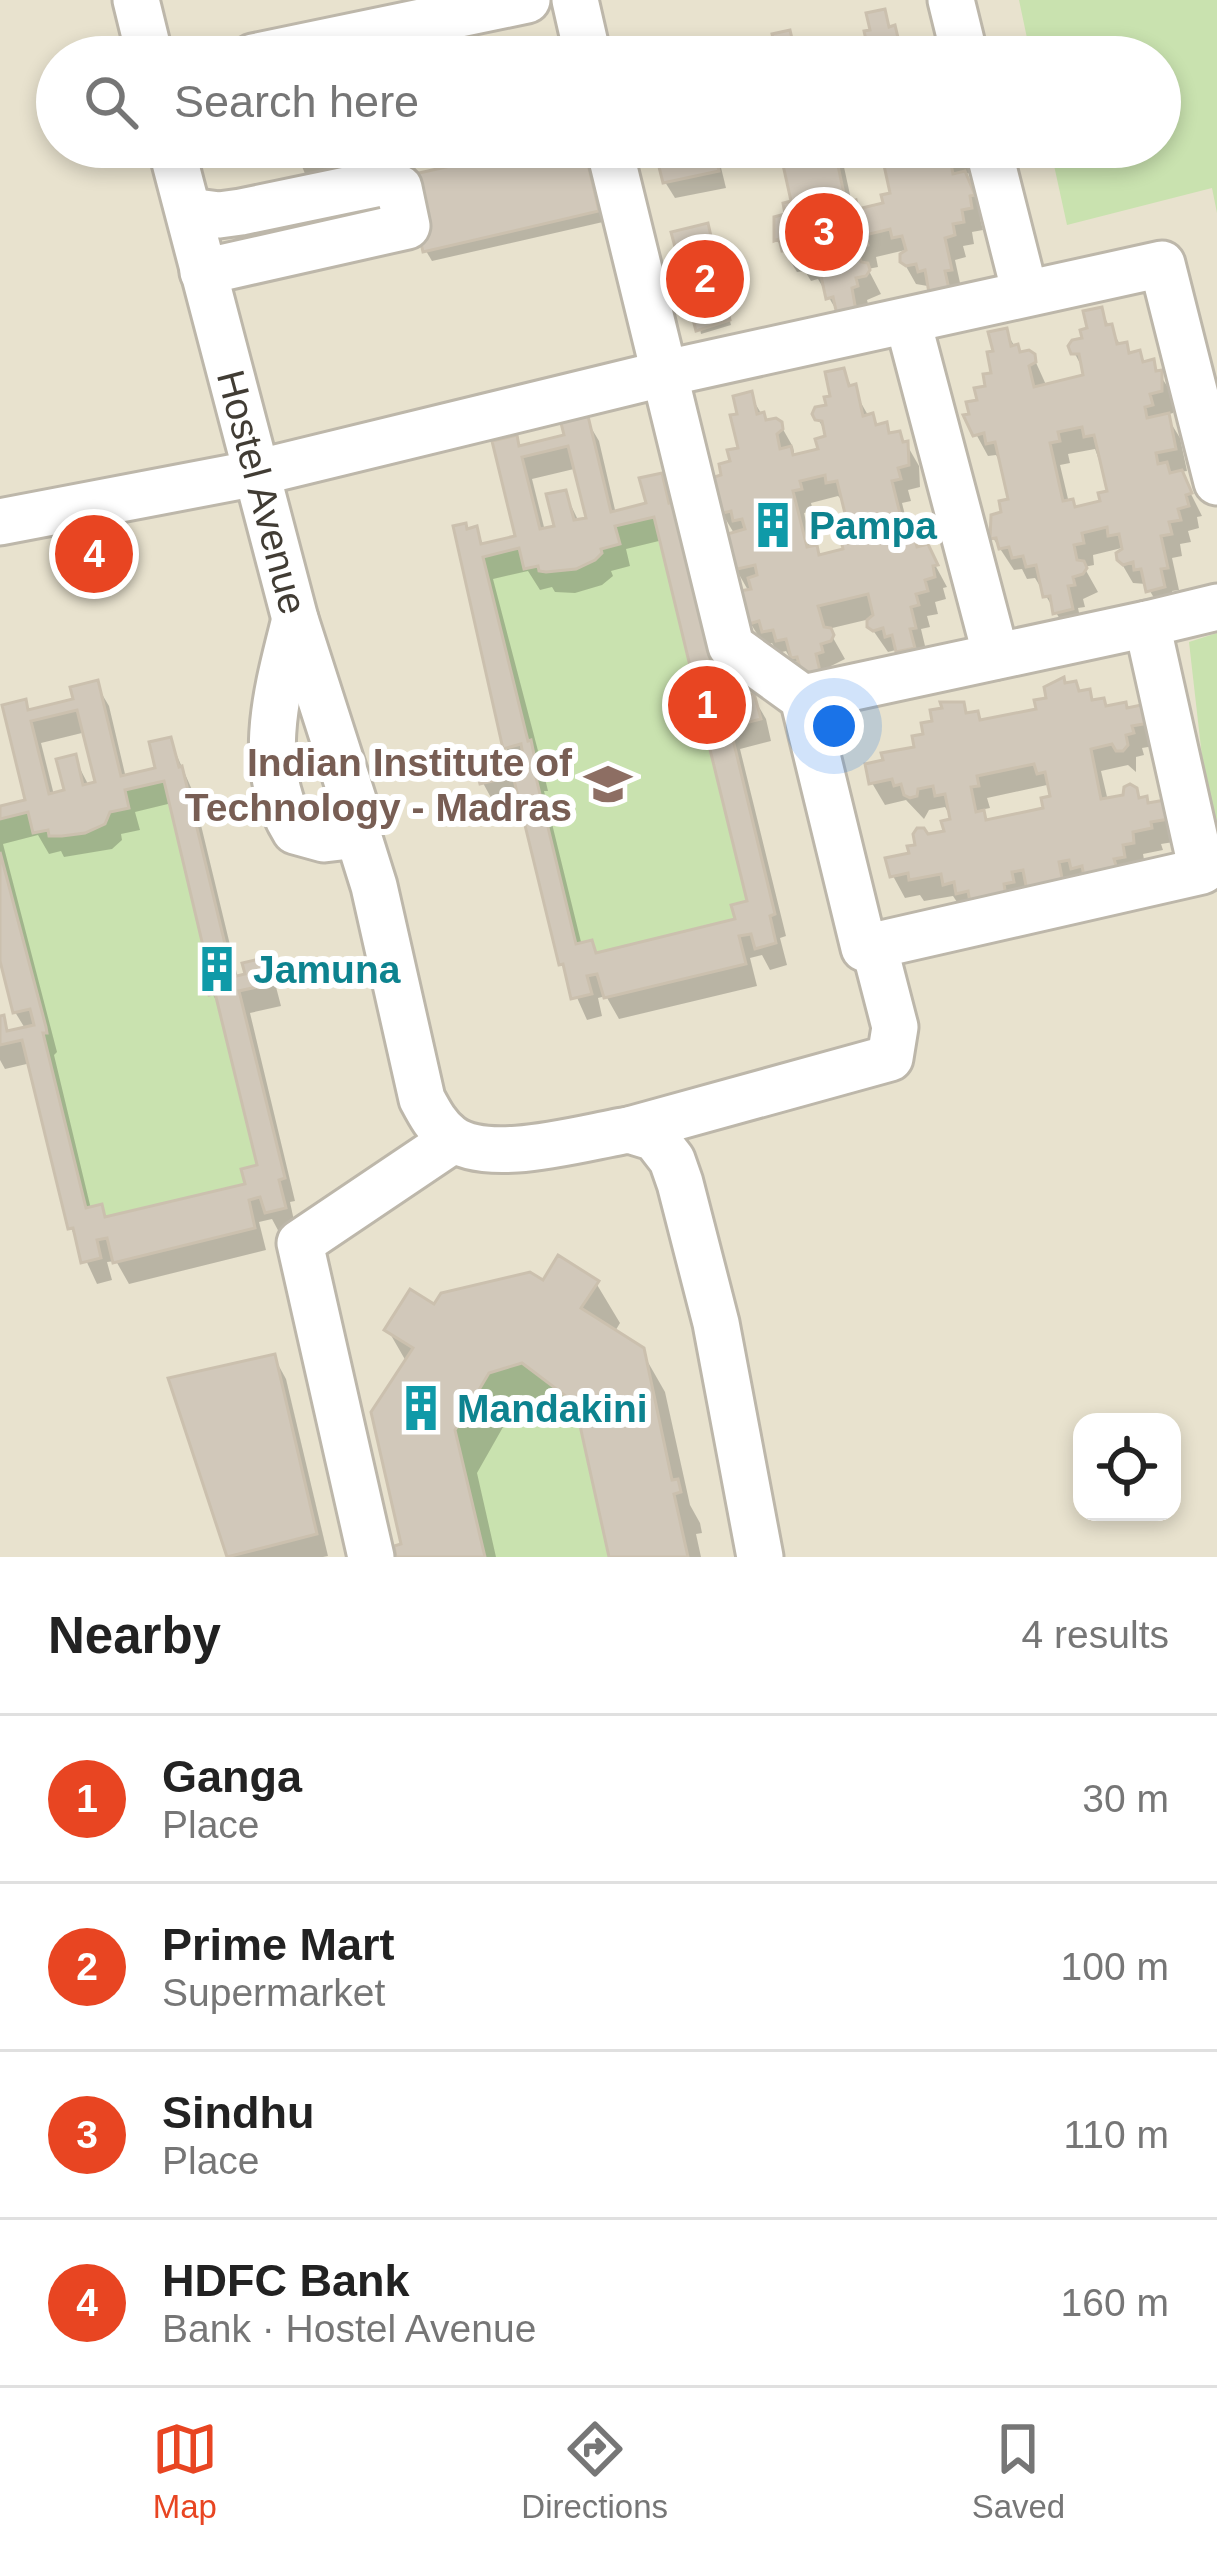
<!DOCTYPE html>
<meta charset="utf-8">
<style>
:root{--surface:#fff;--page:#f2f2f2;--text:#222;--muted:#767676;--line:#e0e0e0;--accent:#e84522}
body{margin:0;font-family:Helvetica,sans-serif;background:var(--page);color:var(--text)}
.controls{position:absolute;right:36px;bottom:36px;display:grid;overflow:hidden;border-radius:24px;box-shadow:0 6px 18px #0003}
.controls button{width:108px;height:108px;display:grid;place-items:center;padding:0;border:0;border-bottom:3px solid var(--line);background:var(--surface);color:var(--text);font:60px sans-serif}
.you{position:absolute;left:834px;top:726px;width:42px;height:42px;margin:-30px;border:9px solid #fff;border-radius:50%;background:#1a73e8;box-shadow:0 0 0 18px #1a73e833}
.badge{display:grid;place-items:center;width:78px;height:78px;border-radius:50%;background:var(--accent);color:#fff;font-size:39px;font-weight:700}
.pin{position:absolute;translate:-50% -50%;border:6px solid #fff;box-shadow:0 3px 12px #0006}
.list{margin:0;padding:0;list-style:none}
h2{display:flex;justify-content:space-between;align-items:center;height:156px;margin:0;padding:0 48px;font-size:51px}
h2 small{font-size:39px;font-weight:400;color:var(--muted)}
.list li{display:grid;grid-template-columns:78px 1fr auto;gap:36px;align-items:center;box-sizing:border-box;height:168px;padding:0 48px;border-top:3px solid var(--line)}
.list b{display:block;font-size:45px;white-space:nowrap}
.list p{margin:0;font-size:39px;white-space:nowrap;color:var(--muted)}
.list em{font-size:39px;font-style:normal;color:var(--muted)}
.icon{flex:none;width:66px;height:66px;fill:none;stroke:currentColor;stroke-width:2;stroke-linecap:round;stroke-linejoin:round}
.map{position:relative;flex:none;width:1217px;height:1557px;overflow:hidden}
.search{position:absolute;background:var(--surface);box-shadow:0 6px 18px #0003;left:36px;right:36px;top:36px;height:132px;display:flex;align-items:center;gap:30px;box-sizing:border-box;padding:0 42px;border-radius:66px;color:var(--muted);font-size:45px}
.sheet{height:828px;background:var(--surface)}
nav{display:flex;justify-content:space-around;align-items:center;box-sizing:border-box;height:168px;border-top:3px solid var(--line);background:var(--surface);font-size:33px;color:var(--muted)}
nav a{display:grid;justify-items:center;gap:6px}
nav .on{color:var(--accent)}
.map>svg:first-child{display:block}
.education{fill:#e8e2ce;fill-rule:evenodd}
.green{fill:#c9e2af}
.shadow{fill:#0003;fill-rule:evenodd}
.building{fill:#d1c8ba;stroke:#cbc0ae;stroke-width:3;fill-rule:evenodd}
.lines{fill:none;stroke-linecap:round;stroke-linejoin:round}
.minor-casing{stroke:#bdb7aa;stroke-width:51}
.minor{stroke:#fff;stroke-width:45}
.labels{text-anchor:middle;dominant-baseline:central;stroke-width:12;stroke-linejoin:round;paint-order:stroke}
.street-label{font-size:39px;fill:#413c34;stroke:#fff}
.culture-label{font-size:39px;font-weight:bold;fill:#0d838f;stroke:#fff;text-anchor:start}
.education-label{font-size:39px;font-weight:bold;fill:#785e54;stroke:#fff;text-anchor:end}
</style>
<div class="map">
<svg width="1217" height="1557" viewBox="0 0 1217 1557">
<rect width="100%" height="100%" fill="#f0ede3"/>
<path class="education" d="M0,0H1217V1557H0ZM57,57H1160V147H57ZM1082,1422H1172V1512H1082Z"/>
<g class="green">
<path d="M1019,0H1217V213L1212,188L1067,225L1050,147H1160V57H1031Z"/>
<path d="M654,517L698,699L693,700L699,729H705L747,901L735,919L596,953L592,940L576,944L534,769L537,768L531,741H528L483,557L519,548L525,569L538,566L539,571C563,573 585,570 602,553L601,549L619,544L615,526Z"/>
<path d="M1217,633V889L1189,642Z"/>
<path d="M164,781L207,963L201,965L209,994L215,993L257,1165L241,1169L245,1184L105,1217L102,1204L86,1208L43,1033L47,1032L0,853V820L28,812L34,833L48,830L49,836C72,837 103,835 110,812L129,808L125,790Z"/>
<path d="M522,1363L575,1403L609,1557H485L455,1430L489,1373Z"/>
</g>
<g class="shadow">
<path d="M294,147H368L372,166L308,181Z"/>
<path d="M547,147H584L603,222L432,261L426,251Z"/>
<path d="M657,147H716L726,188L675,198L665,182Z"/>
<path d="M765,147H965L970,173L963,174L985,217L980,218L983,230L972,232L974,244L963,246L966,257L955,260L962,292L916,284L903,261L914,248L876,257L878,267L868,269L881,294L867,300L869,308L842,320L818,279L811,281L805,271L797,272L777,240V219L788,216L795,203L785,167L779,156L772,158ZM878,150L894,195L887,205L859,211L852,204L844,167L854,165L851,156Z"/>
<path d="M708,231L731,325L701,334L686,253L679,250Z"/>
<path d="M1100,310L1121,346L1125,345L1131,355L1139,353L1145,364L1152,363L1173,395V413L1166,415L1180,438L1187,471L1180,472L1202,516L1197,517L1199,528L1188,531L1191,542L1180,544L1182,556L1172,558L1179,590L1172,591L1176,609L1162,612L1146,584L1133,583L1119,559L1130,546L1093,555L1094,565L1084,567L1098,592L1083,599L1085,607L1078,608L1083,631L1069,634L1035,578L1027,579L1022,569L1014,570L993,538L1011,501L1002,465L996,455L988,456L976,434L980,402L995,375L996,353L1006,332L1020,355L1033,356L1047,387L1087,377L1074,352L1085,340ZM1095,449L1111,493L1103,503L1076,510L1069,503L1060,465L1070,463L1068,454Z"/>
<path d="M843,371L869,417L907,445L919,466L920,487L908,490L911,501L902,503L911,539L919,550L926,548L947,587L943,588L946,599L935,602L938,614L927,616L930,627L921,629L926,650L900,657L896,650L888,652L870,626V619L828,629L845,659L831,666L833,674L817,696L796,661L792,662L786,651L778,653L772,643L764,645L744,613L749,592L736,569L735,535L722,513L725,477L742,450L741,416L750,395L767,423L780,424L793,447L794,452L783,460L821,451L829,438L815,414L829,407ZM838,496L845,503L855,540L847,551L821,558L813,549L804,513L813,511L811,503Z"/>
<path d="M586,419L599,441L616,514L649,505L660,476L684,527L729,714L740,712L753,697L766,719L771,741L740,749L786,936L780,938L787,965L770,970L762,955L750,958L757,986L619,1019L606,996L598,998L602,1016L587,1020L562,964L521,798L495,805L483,783L492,754L501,770L516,766L506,748L467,532L475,530L485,547L519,538L515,438L521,449L568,437ZM574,469L589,520L579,522L565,493L558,528L545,531L532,479ZM663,540L701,701L702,729L713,748L751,903L739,922L598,956L591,943L582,946L544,791H548L542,766L493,579L528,571L540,590L552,587L555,592L575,593L602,585L613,576L611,571L630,566L626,549Z"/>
<path d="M96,684L109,706L126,778L159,770L170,740L193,792L238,978L249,976L263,961L275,983L281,1006L250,1013L295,1201L290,1202L296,1230L280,1234L272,1219L259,1222L266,1250L129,1284L116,1261L107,1262L112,1280L97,1284L71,1228L31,1063L5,1069L0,1060V1019L11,1034L26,1030L15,1012L0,944V809L28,803L24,703L30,713L77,701ZM86,732L99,784L89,786L74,757L67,792L54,795L41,743ZM172,803L211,965L212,993L223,1013L260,1167L248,1186L108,1220L100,1207L91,1209L54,1055L57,1052L3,844L38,835L49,854L61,851L64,857L112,849L122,840L121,834L140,830L135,812Z"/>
<path d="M1065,686L1080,694L1089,692L1095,703L1107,709L1144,708L1160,745L1142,748L1144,755L1136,757V772L1128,765L1101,771L1108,801L1126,797L1134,790L1149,806L1164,803L1180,841L1161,844L1163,850L1143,854L1145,865L959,905L953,896L924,901L920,895L905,898L893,876L927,838L947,834L953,821L945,807L929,810L924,819L906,800L885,805L872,783L917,749L963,705L969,716L981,723L1039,711ZM1047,785L1052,794L1046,811L988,823L980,810L990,808L987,798Z"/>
<path d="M596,1283L620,1323L614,1333L641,1350L665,1392L690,1505L700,1523L702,1533L696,1534L701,1557H613L584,1430L547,1402L511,1413L477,1473L496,1557H399L404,1546L407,1363L388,1330L435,1309L544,1284Z"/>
<path d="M274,1357L286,1379L328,1556L323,1557H230L172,1381Z"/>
</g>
<g class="building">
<path d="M885,9L889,27L895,25L900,46L910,43L913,54L924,52L925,57H858L853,53L854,43L866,40L864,31L870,30L866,13Z"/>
<path d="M790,30L794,47L801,46L803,54L813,51L819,57H771L776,52L772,34Z"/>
<path d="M291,147H365V149L296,166Z"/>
<path d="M534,147H584L599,211L423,252L406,176Z"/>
<path d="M654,147H713L719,171L663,183Z"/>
<path d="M779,147H834L846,203L856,200L858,209L883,203L881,195L890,193L880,147H959L960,151L939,155L941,165L951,164L953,174L965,171L975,195L970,196L972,208L962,210L964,222L953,224L955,235L945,238L952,270L945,271L949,289L929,293L925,270L918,272L916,264L906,266L900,262V254L906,250L902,236L892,238L890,229L865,235L868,245L857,247L861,262L868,263L870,270L866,276L856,278L858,286L852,288L856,311L837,315L833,297L826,299L819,267L809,269L806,258L795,260L793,249L782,251L779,239L774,241V217L785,214L783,203L791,201Z"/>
<path d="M708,223L730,320L696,331L690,308L695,307L682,250L676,251L671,232Z"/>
<path d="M1102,307L1106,325L1112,324L1117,344L1127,342L1129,353L1140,350L1143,362L1154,359L1156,371L1162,370V391L1150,394L1153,405L1145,407L1147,418L1169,413L1176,449L1156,453L1158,464L1167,462L1170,473L1182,470L1192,493L1186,495L1189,506L1178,509L1181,520L1169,522L1172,534L1161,536L1168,568L1161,569L1165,587L1146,592L1141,569L1134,570L1133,562L1123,565L1117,560L1116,553L1122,549L1119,534L1108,536L1107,527L1082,533L1084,543L1074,545L1077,560L1084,561L1087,568L1083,574L1073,577L1075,585L1068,586L1073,609L1053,614L1050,596L1043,597L1036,565L1026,567L1023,556L1012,558L1009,547L999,549L996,538L990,539L991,515L1001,512L999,501L1008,499L995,442L986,444L984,433L973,436L963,415L969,414L966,402L977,400L974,388L985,386L983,374L991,373L987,352L993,351L988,332L1007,328L1011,346L1018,344L1020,352L1029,350L1035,354L1036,362L1029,366L1034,387L1083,375L1079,354H1071L1068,346L1072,340L1082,338L1080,330L1087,328L1083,311ZM1082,427L1084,437L1094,435L1107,491L1098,493L1100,501L1075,507L1073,499L1063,501L1050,443L1060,441L1058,432Z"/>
<path d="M844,368L849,386L856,384L863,416L873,413L876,425L887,422L889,433L900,431L903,442L908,441L909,465L898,468L901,479L892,481L906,538L914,536L917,547L928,544L938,565L933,566L935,577L925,580L928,591L916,594L919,605L911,607L916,628L910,629L915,648L896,652L892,635L885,637L883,628L873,631L867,627V620L873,615L868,594L818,606L824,627L831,628L834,635L831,641L821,644L823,652L816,654L820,671L802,675L797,657L791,658L786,639L776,641L773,630L762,632L759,621L749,624L740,591L751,589L748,578L757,575L755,565L733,570L724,535L745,529L742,519L733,521L731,511L719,514L711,478L721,475L719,464L730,461L727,450L738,448L730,415L737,414L733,396L752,391L757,414L764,412L766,420L776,418L782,422L783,429L777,434L780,449L791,446L793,455L818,449L815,439L825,436L822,421L815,420L812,414L815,407L826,405L824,397L830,396L825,372ZM825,475L826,483L837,481L851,538L841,540L843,549L819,555L817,545L807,547L793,491L802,489L800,481Z"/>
<path d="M588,416L611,512L646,503L639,478L662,473L669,503L672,502L723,713L736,710L733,699L754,693L761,719L730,727L775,914L770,916L776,943L755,949L751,934L739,936L746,964L604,998L597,974L587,976L592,994L571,999L563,964L559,965L513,776L480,784L473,756L494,751L498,767L524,761L521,744L503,749L453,526L466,523L467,529L477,526L481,544L515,536L492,441L517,435L519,446L564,435L561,423ZM568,446L586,518L574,520L566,490L546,494L554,526L540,529L522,457ZM654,517L698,699L692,700L699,730L705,729L747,901L731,905L735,919L596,953L592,940L576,944L534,769H537L531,740L528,741L483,557L519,548L524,569L538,566L539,571L546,572L576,569L595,560L602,553L601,549L620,544L615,526Z"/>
<path d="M1064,677L1065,683L1076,681L1079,691L1090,689L1092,700L1104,698L1106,706L1126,702L1127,708L1146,704L1149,723L1132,726L1134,733L1126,735L1128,745L1123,751H1116L1112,744L1091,749L1101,799L1123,795L1124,787L1130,784L1137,788L1139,798L1147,796L1148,803L1165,800L1169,819L1151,822L1152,828L1133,832L1134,843L1123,845L1125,857L1114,859L1117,869L1084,877L1082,866L1071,869L1069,860L1059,862L1063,883L1027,891L1023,870L1012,872L1014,882L1004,884L1006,896L970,902L968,891L956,894L954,882L943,885L941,874L909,880L908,873L890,877L885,858L909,853L907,846L915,845L913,834L917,828H924L928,834L944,831L941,821L950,819L945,794L935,796L933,786L918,789L917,796L910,798L904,795L901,784L894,786L892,779L869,784L865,764L883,760L881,753L914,747L912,736L923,734L921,723L932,721L930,710L942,708L940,702H964L966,713L978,711L980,720L1036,709L1034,700L1046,698L1044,687ZM1034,764L1037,774L1045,772L1050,796L1041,798L1043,808L986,820L984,810L976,812L971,787L979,786L977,776Z"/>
<path d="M98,680L121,776L155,768L149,742L171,737L179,767L182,766L233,977L245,974L242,963L264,958L270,984L239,991L285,1178L279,1180L286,1208L265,1213L260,1197L249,1200L255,1228L113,1263L107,1238L97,1240L101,1258L81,1263L73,1228L68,1229L22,1040L0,1045V1016L4,1015L7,1031L34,1025L30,1009L13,1013L0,961V852L46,1027L47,1033H43L86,1208L102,1204L105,1217L245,1184L241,1169L257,1165L215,993L209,995L201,964L207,963L164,781L125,790L129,808L110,812L105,824L85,833L62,836H49L48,830L33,833L28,812L0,819V806L25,800L2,705L26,699L28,710L73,699L70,687ZM77,710L95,782L83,785L76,754L56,759L64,790L49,794L31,721Z"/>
<path d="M558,1255L599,1281L581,1308L644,1348L672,1480L678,1479L681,1492L674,1494L688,1557H609L575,1403L522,1363L489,1373L455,1430L485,1557H396L394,1546L401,1544L371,1412L413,1348L384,1330L410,1289L434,1304L441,1293L530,1272L543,1280Z"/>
<path d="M275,1354L317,1534L227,1557L168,1378Z"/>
</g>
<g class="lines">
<defs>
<g id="minor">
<path d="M136,0L150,57"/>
<path d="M575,0L588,57"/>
<path d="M951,0L965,57"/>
<path d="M253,57L527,0"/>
<path d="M171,147L295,619L356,809L358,835L374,886L422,1099C430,1114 437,1127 450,1137C489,1166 584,1137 629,1130L655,1138L672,1160L680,1183L716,1323L760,1557"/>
<path d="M609,147L731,646L803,698L864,948L1202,871L1147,624L1217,607"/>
<path d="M988,147L1025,293"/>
<path d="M189,211L219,215L241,212L385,182L399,188L407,226L203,272"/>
<path d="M908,322L996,656"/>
<path d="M0,522L256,473L662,374L1162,264L1217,482"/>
<path d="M295,619C278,687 254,766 295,831L324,839L358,835"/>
<path d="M803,698L1147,624"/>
<path d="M629,1130L890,1058L895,1027L874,946"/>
<path d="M371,1557L300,1243L453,1140"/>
</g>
</defs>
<use href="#minor" class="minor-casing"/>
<use href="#minor" class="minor"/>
</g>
<defs>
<symbol id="building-bare" viewBox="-9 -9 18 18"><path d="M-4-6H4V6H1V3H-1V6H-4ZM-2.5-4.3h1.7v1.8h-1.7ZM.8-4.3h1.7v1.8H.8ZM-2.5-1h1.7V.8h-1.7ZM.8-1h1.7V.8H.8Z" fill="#0f9aa8" stroke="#fff" stroke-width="2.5" paint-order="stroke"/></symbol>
<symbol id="university-bare" viewBox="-9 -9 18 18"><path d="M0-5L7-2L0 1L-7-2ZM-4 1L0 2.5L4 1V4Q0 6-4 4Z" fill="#8d6e63" stroke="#fff" stroke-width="2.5" paint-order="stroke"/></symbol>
</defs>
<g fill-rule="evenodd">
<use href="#building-bare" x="740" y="492" width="66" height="66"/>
<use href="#university-bare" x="575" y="751" width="66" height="66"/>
<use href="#building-bare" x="184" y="936" width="66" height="66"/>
<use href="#building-bare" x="388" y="1375" width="66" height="66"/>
</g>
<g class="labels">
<g class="street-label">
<text transform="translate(262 492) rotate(75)">Hostel Avenue</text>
</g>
<g class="culture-label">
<text x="809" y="525">Pampa</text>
<text x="253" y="969">Jamuna</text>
<text x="457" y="1408">Mandakini</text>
</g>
<g class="education-label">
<text x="572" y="762">Indian Institute of<tspan x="572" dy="45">Technology - Madras</tspan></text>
</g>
</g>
</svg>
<div class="controls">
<button><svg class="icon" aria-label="locate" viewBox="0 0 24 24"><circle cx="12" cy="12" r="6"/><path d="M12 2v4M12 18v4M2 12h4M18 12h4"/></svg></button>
</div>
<div class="you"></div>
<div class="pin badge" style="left:707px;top:705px">1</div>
<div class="pin badge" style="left:705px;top:279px">2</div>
<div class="pin badge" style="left:824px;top:232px">3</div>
<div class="pin badge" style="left:94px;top:554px">4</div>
<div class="search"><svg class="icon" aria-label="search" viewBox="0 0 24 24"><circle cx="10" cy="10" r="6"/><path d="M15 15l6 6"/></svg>Search here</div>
</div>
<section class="sheet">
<h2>Nearby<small>4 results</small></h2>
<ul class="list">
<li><span class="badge">1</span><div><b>Ganga</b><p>Place</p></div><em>30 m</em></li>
<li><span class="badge">2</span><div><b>Prime Mart</b><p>Supermarket</p></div><em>100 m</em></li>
<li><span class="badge">3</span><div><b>Sindhu</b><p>Place</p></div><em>110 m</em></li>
<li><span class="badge">4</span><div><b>HDFC Bank</b><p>Bank · Hostel Avenue</p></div><em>160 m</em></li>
</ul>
</section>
<nav>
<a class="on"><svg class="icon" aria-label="map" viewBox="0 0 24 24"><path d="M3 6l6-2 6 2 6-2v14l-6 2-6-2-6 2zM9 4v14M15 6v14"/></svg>Map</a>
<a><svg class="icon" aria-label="directions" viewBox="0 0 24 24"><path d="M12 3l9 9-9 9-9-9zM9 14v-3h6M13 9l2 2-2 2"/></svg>Directions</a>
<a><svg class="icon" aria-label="saved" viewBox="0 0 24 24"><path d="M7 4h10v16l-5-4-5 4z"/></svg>Saved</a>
</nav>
